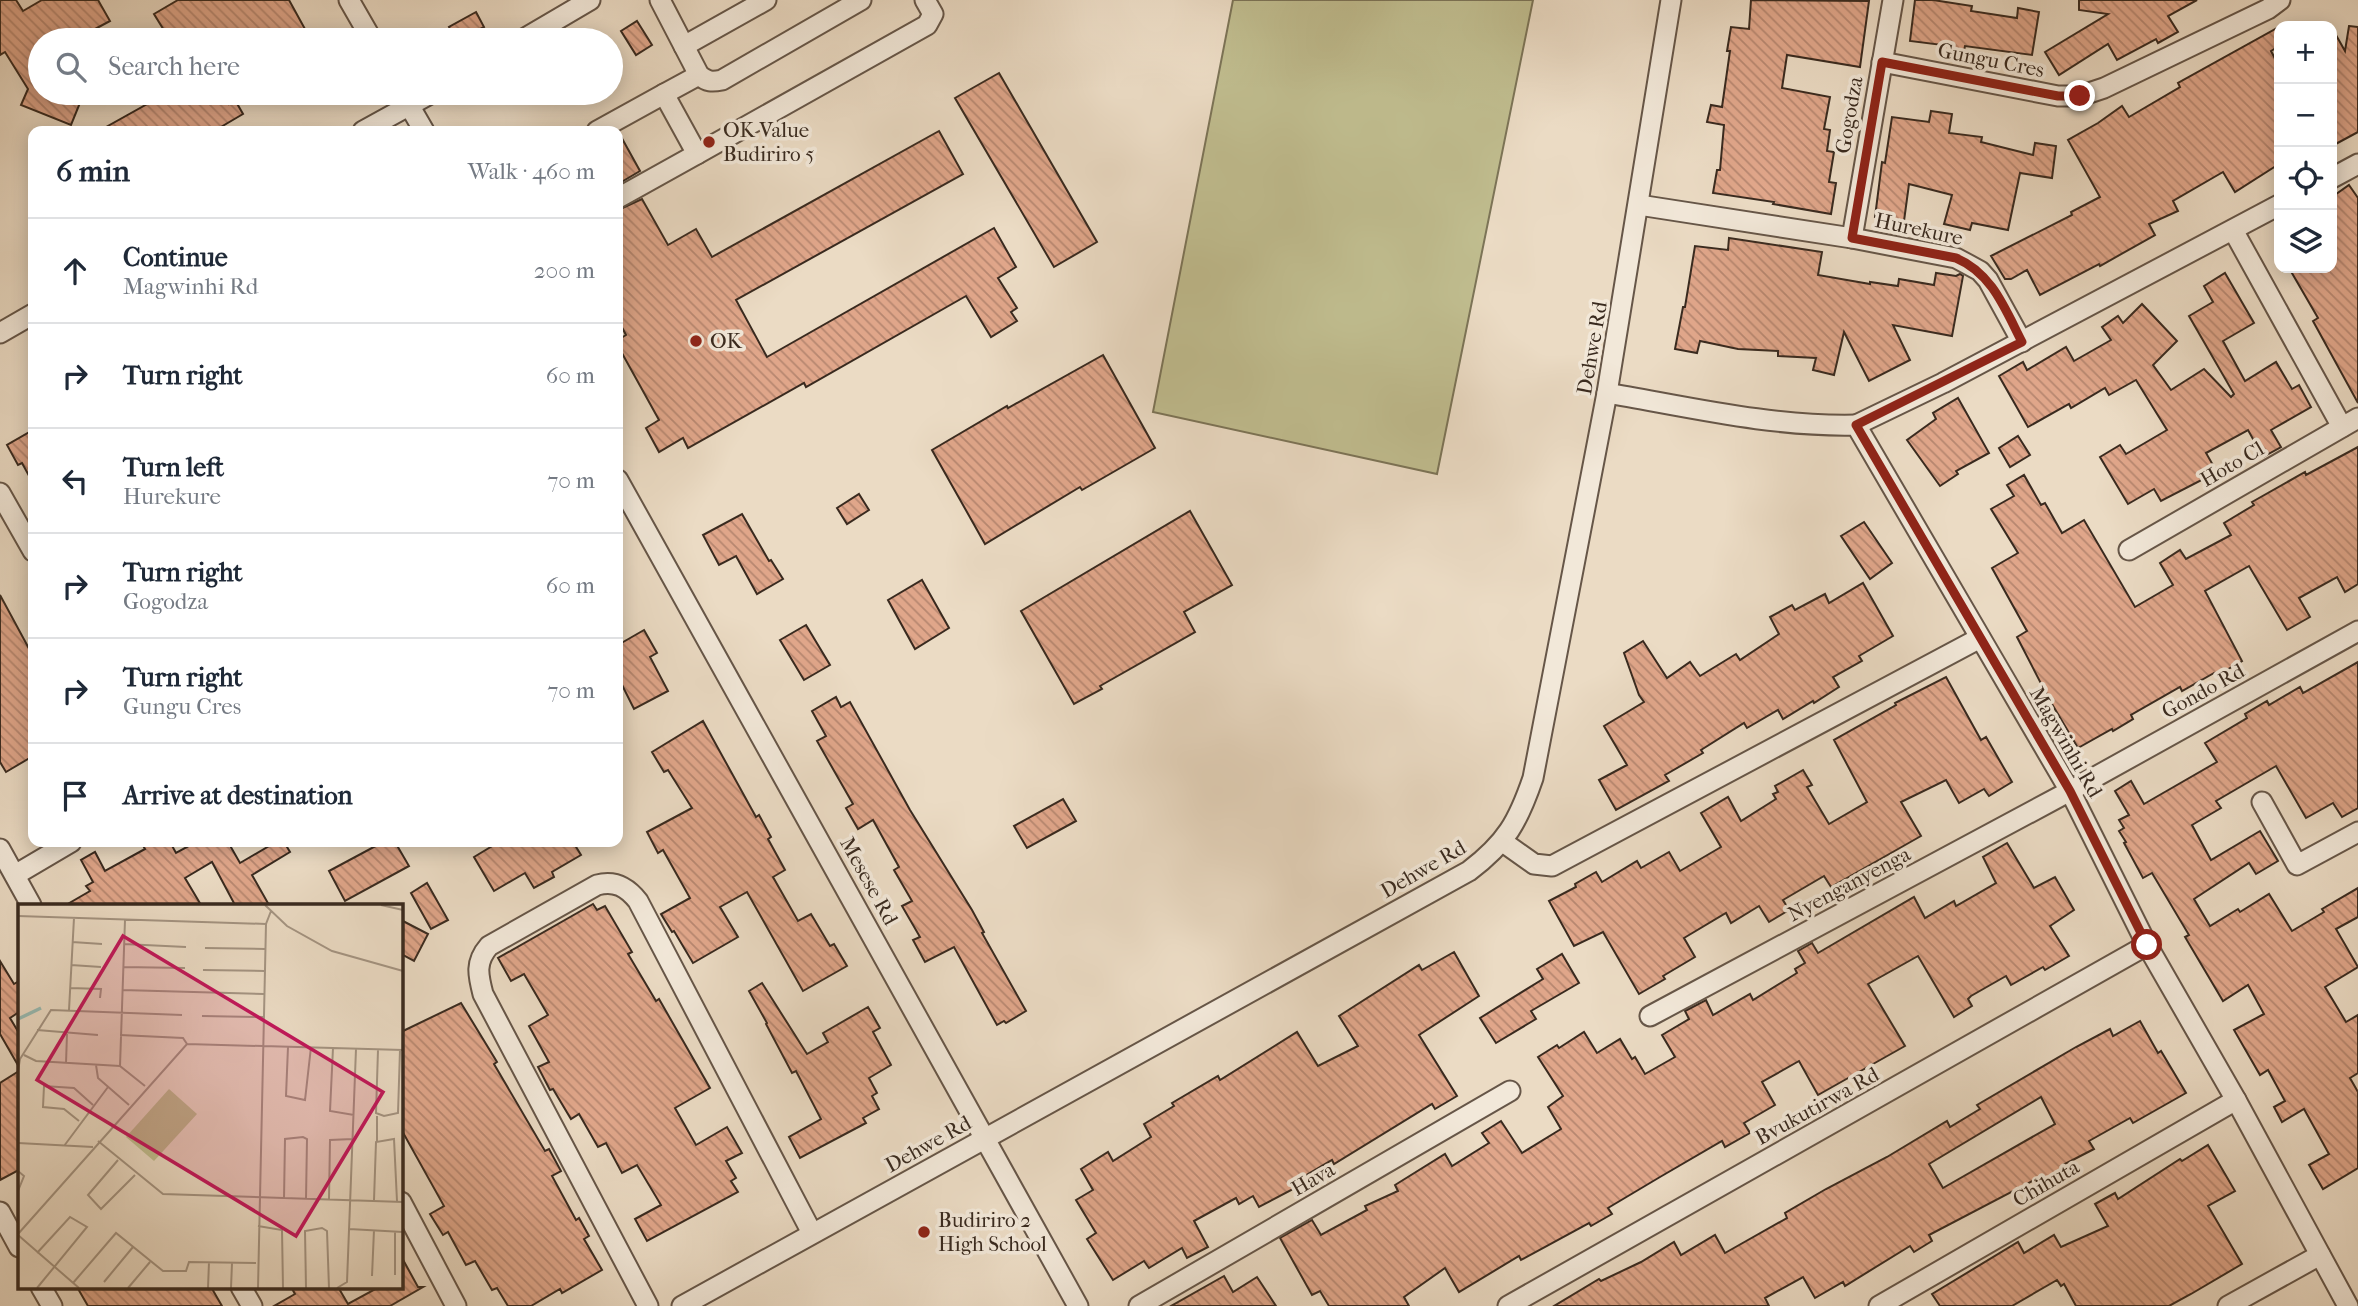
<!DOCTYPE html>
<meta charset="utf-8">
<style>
:root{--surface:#fff;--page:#f6f6f7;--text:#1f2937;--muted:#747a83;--line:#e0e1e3}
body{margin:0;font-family:"IM FELL French Canon",serif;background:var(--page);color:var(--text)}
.controls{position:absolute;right:21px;top:21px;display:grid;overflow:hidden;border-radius:14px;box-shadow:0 4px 18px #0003}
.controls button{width:63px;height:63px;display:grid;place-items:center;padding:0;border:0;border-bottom:2px solid var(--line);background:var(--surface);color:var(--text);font:35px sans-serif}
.stop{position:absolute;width:21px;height:21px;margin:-16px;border:5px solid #8f2418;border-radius:50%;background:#fff}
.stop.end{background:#8f2418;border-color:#fff;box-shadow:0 2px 7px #0008}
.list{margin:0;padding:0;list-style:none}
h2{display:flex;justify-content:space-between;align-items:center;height:91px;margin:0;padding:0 28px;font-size:30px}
h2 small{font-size:23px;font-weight:400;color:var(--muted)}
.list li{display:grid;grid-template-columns:46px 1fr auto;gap:21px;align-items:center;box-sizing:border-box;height:105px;padding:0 28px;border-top:2px solid var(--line)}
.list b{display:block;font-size:26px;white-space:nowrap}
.list p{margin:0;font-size:23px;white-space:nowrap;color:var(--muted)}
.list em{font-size:23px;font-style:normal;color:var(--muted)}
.icon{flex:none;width:38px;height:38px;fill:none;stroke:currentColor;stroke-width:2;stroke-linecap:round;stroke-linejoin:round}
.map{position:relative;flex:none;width:2358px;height:1306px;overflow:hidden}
.search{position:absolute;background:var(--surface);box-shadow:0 4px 18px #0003;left:28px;top:28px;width:595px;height:77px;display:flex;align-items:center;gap:18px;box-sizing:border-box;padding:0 24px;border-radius:38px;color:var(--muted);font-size:26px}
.panel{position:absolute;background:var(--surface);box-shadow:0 4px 18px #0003;left:28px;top:126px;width:595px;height:721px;border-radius:14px}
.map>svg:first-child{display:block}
.green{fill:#c0bd8f;stroke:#7c7457;stroke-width:2}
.building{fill:url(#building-back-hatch);stroke:#392a1f;stroke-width:2;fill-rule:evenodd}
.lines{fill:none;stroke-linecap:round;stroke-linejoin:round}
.minor-casing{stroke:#665648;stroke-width:23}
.minor{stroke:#f2e8d9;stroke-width:19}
.route{stroke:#8f2418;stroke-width:9}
.poi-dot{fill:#8f2418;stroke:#f2e8d9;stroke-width:2.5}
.labels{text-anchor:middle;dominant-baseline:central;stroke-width:7;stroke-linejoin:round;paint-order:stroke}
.street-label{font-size:21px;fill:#392a1f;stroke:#f2e8d9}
.poi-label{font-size:21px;fill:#392a1f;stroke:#f2e8d9;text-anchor:start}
.inset-river{fill:none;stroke:#98bbb3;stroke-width:3.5}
.inset-road{fill:none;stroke:#a49482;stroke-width:2}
.view{fill:#c2185b;fill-opacity:0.15;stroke:#c2185b;stroke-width:3.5}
.inset-edge{fill:none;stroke:#392a1f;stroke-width:3.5}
</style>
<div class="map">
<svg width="2358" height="1306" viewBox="0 0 2358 1306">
<defs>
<pattern id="building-back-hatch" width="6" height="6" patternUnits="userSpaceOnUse" patternTransform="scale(1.75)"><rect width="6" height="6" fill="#e0a68a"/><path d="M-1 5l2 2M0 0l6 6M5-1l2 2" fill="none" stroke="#b78770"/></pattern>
</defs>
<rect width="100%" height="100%" fill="#ebdbc4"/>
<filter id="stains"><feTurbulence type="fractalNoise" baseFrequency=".00286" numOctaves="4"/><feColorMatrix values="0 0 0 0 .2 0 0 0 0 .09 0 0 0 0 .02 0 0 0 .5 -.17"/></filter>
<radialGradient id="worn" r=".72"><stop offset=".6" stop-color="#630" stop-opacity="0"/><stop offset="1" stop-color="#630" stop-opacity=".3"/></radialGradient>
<path class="green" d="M1233,0H1533L1437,474L1153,412Z"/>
<g class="building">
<path d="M0,0H16L23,11L42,0H98L110,21L95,29L101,40H40V93H84L71,125L21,105L28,89L5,52L0,55Z"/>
<path d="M178,0H289L311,40H170L154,14Z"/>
<path d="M1751,0L1869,1L1860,67L1787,55L1782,88L1830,97L1824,129L1830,130L1827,151L1834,152L1829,182L1836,183L1831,214L1773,204L1774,202L1713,193L1717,170H1720L1724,125L1707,122L1711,105L1722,107L1730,51H1727L1731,27L1749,29Z"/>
<path d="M1915,0H1933L1972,6L1971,11L2017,18L2018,8L2039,12L2032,55L1965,46L1963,55L1942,52L1943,45L1910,41Z"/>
<path d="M2079,0H2197L2168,16L2178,32L2158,43L2156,39L2117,60L2108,44L2059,75L2045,52L2108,14L2079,10Z"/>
<path d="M476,12L484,27L460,40H456L449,27Z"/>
<path d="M637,21L652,45L636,55L621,31Z"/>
<path d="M2349,26L2358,27V132L2332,146V28L2345,51Z"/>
<path d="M2279,27V46L2271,51L2279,66V164L2235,192L2223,172L2173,201L2178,211L2149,224L2155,235L2100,266L2099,264L2040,295L2027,270L2011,279H2005L1991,256L2072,215L2071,212L2100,197L2068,140L2098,123L2122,106L2129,117L2180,87L2178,83Z"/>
<path d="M999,73L1097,242L1054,267L955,98Z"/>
<path d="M167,93H222L229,104L235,100L243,114L214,131H99Z"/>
<path d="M1931,111L1952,114L1949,133L1982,137L1981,142L2033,155L2035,143L2056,146L2052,178L2020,173L2008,230L1972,223L1970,230L1944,224L1952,195L1909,184L1904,221L1875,217L1882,162L1885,163L1892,117L1929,122Z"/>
<path d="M939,131L963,174L736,300L767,357L994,228L1016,267L998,278L1017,308L1011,312L1017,321L991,337L966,296L806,387L804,383L688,448L683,438L659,452L646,428L659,420L618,346V340L626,335L618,320V210L642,199L668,245L696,229L712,257Z"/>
<path d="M619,133L640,171L618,184V134Z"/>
<path d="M2349,185L2358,198V403L2313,321L2318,318L2289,268H2332V197Z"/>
<path d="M1729,238L1822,252L1818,275L1870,284V282L1898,286L1899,279L1934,285L1936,273L1956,276L1960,274L1963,276L1952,336L1893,325L1910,360L1869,381L1844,332L1834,375L1813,370L1816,358L1778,356V351L1738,349L1700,341L1697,353L1675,349L1683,307H1685L1695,246L1728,250Z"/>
<path d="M2225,273L2254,323L2223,341L2245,381L2276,362L2292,389L2299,385L2311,407L2271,430L2281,447L2263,457L2248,430L2206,453L2217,472L2161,501L2154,489L2128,504L2100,457L2120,445L2126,454L2167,430L2136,380L2109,395L2105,388L2071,408L2069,404L2028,427L1999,376L2023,362L2027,370L2066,347L2074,361L2111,340L2102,327L2118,316L2123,323L2142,304L2177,341L2153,365L2171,390L2204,369L2231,397L2234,394L2189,316L2213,302L2204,286Z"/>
<path d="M1103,355L1155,448L1082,490L1080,487L985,544L932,450L1007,406L1008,408Z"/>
<path d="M1958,398L1989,453L1956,471L1958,474L1940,486L1907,440L1936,419L1933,413Z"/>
<path d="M33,430V483L22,463L18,465L7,445Z"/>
<path d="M2018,436L2030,455L2010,467L1999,448Z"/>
<path d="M2358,447V584L2345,592L2337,577L2299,598L2310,617L2287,630L2249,566L2205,591L2242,661L2216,676L2214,673L2182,691L2180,687L2131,715L2133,719L2113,731L2112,729L2078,748L2049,699L2017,637L2027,631L1992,568L2018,553L1991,509L2014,496L2007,485L2024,475L2041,505L2045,503L2062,533L2084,520L2135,607L2173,585L2160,563L2180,550L2186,559L2231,535L2224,523L2254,505L2252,502L2305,472L2306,475Z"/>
<path d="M859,494L869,510L847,524L837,508Z"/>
<path d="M1190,511L1232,585L1184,612L1195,632L1100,686L1102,689L1074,704L1021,611Z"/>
<path d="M742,514L769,561L771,560L783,579L757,594L736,556L719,565L703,535Z"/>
<path d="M1864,522L1892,563L1870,579L1841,536Z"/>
<path d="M922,580L949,628L915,649L888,600Z"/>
<path d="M1863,583L1893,636L1859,656L1862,661L1833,677L1839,687L1814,703L1813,701L1783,719L1778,710L1747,728L1744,723L1701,750L1703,753L1665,775L1669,781L1616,810L1599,780L1627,765L1604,726L1644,702L1639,695L1624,653L1643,641L1667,678L1690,662L1700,676L1736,654L1740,660L1779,634L1770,617L1792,605L1795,610L1825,594L1829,603Z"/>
<path d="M0,595L33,656V756L6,772L0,762Z"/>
<path d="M806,625L830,665L804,680L780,640Z"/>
<path d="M644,630L657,653L650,657L668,691L634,709L618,677V645Z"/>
<path d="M2358,662V808L2342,817L2333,803L2306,818L2276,766L2216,801L2221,808L2192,825L2211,860L2260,831L2278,861L2256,874L2249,863L2194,899L2210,926L2238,909L2240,912L2269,894L2292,931L2324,912L2322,909L2358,888V917L2336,929L2358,967L2325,987L2346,1022L2358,1015V1073L2350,1078L2358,1092V1168L2323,1189L2309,1165L2329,1154L2304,1109L2282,1122L2274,1107L2285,1101L2268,1070L2260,1075L2234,1030L2264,1014L2248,985L2223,1001L2185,937L2189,935L2152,873L2143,878L2124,843L2126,842L2119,831L2124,828L2119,820L2129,815L2115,791L2131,781L2144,804L2217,762L2205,743L2247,718L2245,714L2267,701L2269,705L2300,687L2303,693Z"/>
<path d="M1946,677L1981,740L1986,737L2012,782L1989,796L1984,789L1959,803L1946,780L1901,802L1921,836L1831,887L1824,876L1783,900L1789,910L1769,922L1759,906L1731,923L1726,913L1684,938L1695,957L1663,976L1665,979L1639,994L1603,932L1574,946L1549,901L1576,887L1575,884L1596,872L1602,882L1637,861L1641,868L1669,852L1680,871L1721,847L1701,813L1728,797L1741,821L1776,799L1773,794L1778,792L1775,786L1803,770L1812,785L1807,787L1829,824L1867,802L1834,740L1896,705L1895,703Z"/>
<path d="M836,697L841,707L850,702L910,810L972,910L984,932L982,933L1026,1011L1006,1023L1004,1021L997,1025L954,947L925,962L913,940L920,937L902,906L912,901L894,870L899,867L873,820L858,829L846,808L853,804L817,741L826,736L812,711Z"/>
<path d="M703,721L756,817L759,815L771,837L768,839L785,870L773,877L798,921L811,914L830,946L834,944L847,966L803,991L747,892L720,907L738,937L693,963L674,931L672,932L661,914L690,898L663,850L658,853L647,832L692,808L668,770L664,772L652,752Z"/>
<path d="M1063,799L1076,821L1027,848L1014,826Z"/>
<path d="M141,842H170L176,853L196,842H228L240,863L276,842H284L290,852L252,875L269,905H235L212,862L185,878L201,905H66L90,891L86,886L93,882L81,860L95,852L105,871L145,849Z"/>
<path d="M383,842H395L409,866L345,901L329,871Z"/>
<path d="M499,842H573L581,855L552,872L554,877L534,888L525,873L494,891L474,857Z"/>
<path d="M2007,843L2034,888L2055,877L2074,910L2050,926L2069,956L2045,970L2043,967L2011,985L2006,976L1971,996L1968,999L1972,1006L1954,1017L1918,956L1868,984L1905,1046L1818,1095L1799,1061L1762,1082L1775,1105L1744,1123L1750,1133L1725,1147L1722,1141L1660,1177L1608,1208L1612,1214L1591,1226L1589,1223L1521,1260L1519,1256L1459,1292L1445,1268L1404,1297L1409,1306H1329L1320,1291L1312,1295L1280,1238L1312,1220L1321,1235L1367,1210L1365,1206L1398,1191L1395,1185L1445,1154L1452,1166L1489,1143L1482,1133L1501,1121L1522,1153L1561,1129L1548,1107L1563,1096L1538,1057L1557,1045L1559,1048L1584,1032L1597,1053L1620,1039L1632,1059L1635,1057L1645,1074L1675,1057L1662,1035L1689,1019L1685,1011L1706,1000L1713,1015L1750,994L1753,1000L1797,973L1795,969L1805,963L1798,951L1812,943L1818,953L1914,897L1925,918L1954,901L1956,906L1996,883L1983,857Z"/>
<path d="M427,883L448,920L431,929L411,893Z"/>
<path d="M593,904L597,910L605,906L632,952L628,954L656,1001L659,999L710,1088L675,1108L696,1145L727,1127L742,1153L726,1161L736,1178L731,1181L738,1192L647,1241L635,1219L661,1205L637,1165L622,1173L606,1143L598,1147L579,1114L571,1119L553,1089L550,1090L538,1067L549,1062L529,1026L548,1015L524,974L511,981L498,958Z"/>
<path d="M401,920L428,934L414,961L401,954Z"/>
<path d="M1454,952L1479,996L1419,1035L1457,1096L1435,1109L1432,1104L1334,1164L1332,1160L1293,1183L1295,1188L1259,1207L1253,1196L1239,1204L1236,1198L1194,1221L1208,1247L1187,1258L1182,1248L1149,1268L1144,1261L1113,1280L1087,1239L1096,1233L1076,1200L1093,1190L1081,1169L1108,1152L1113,1161L1151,1137L1144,1124L1174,1106L1172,1103L1218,1076L1220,1080L1297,1032L1318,1066L1358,1046L1339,1016L1419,965L1422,970Z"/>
<path d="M1562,954L1579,983L1531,1011L1536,1019L1496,1043L1480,1018L1543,979L1537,969Z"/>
<path d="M0,961L14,984L19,981V1012L10,1018L19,1033V1067L0,1034Z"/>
<path d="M762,983L807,1054L828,1042L823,1033L868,1007L880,1028L873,1032L891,1065L869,1078L877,1093L872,1096L879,1109L863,1118L866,1123L800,1158L789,1137L821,1119L796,1071L792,1073L766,1024L767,1023L749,991Z"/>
<path d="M461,1003L497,1062L494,1064L545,1151L549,1149L561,1171L552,1176L576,1220L579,1218L589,1236L584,1239L602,1270L562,1293L560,1289L531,1306H508L497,1288L492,1290L475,1261L466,1265L448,1232L443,1235L430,1214L444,1206L401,1129V1032Z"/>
<path d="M2140,1021L2158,1053L2161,1051L2186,1093L2133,1123L2130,1118L2089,1141L2094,1149L2061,1166L2066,1175L2044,1188L2038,1178L1929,1235L1932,1241L1914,1252L1910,1246L1845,1286L1843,1282L1815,1298L1803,1277L1765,1298L1769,1306H1554L1599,1279L1601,1281L1641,1262L1674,1242L1681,1255L1715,1235L1725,1253L1787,1218L1785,1213L1826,1189L1887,1157L1947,1121L1950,1127L1980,1109L1977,1105L2076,1047L2110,1029L2113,1036ZM2041,1097L2055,1124L1943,1188L1929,1164Z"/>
<path d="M19,1071V1170L0,1180V1083Z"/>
<path d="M2208,1145L2235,1191L2208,1206L2242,1264L2191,1294L2169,1306H2076L2064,1284L2061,1286L2057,1280L2012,1306H1940L1932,1294L2018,1242L2024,1253L2054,1235L2061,1247L2108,1226L2095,1204L2115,1193L2118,1199L2180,1159L2182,1161Z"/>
<path d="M401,1256L418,1287H423L390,1306H274L295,1294L291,1287H338L348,1304L379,1287H401Z"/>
<path d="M1224,1276L1233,1292L1257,1277L1276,1306H1171Z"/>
<path d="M77,1287H211L222,1306H88Z"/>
</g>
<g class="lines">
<defs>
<g id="minor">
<path d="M349,0L372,40"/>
<path d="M660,0L699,75C707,82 712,82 722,80L861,0"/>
<path d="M522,40L590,0"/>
<path d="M684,46L766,0"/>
<path d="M1882,62L2058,96H2080L2104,88L2268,9L2280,0"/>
<path d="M699,75L664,94L697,154L927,25L933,14L925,0"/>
<path d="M402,93L424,131"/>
<path d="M363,131L432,93"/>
<path d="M597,131L664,94"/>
<path d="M2332,178L2358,164"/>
<path d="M618,198L697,154"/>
<path d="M1639,205L1852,238L1956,258L1980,271L1988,280L2022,342"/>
<path d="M2233,230L2342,427"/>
<path d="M1852,238L1893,0"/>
<path d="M0,333L33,314"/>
<path d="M1607,393C1689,407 1772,427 1856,425L2070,791L2147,945L2236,1100L2348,1306"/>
<path d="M1856,425L1943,383L2279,205"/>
<path d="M618,480L1078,1306"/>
<path d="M0,493L33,551"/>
<path d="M2129,550L2358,418"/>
<path d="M2262,802L2297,865L2358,832"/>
<path d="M1503,842L1534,864L1552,866L1980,638"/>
<path d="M0,849L31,905"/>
<path d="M15,875L71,842"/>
<path d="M1650,1016L2070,791L2358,631"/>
<path d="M401,1202L456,1306"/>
<path d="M0,1212L19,1247"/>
<path d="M41,1287L52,1306"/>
<path d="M241,1287L252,1306"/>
<path d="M648,1306L483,994C478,975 475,962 489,946L597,885C615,880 627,887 638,901L812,1233"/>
<path d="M682,1306L1469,871C1506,843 1518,822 1533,778L1607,393L1671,0"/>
<path d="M1139,1306L1510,1091"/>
<path d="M1508,1306L2147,945"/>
<path d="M1879,1306L2236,1100"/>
<path d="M2228,1306L2320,1255"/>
</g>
</defs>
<use href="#minor" class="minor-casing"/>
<use href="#minor" class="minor"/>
</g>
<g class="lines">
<path class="route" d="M2080,96H2058L1882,62L1852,238L1956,258C1992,273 2005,309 2022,342L1856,425L2070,791L2147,945"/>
</g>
<g class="poi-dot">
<circle cx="709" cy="142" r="7"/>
<circle cx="696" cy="341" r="7"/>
<circle cx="924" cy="1232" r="7"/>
</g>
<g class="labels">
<g class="street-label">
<text transform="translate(1991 60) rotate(11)">Gungu Cres</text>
<text transform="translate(1849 115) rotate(-80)">Gogodza</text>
<text transform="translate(1919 229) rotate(12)">Hurekure</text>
<text transform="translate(1592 348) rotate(-80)">Dehwe Rd</text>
<text transform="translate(2232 464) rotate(-30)">Hoto Cl</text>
<text transform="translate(2203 691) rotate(-29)">Gondo Rd</text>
<text transform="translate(2066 742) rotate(60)">Magwinhi Rd</text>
<text transform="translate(1423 869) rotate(-30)">Dehwe Rd</text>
<text transform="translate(869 881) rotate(61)">Mesese Rd</text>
<text transform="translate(1849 884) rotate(-28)">Nyenganyenga</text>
<text transform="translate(1817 1106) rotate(-29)">Bvukutirwa Rd</text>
<text transform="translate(928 1144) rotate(-29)">Dehwe Rd</text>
<text transform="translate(1313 1179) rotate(-30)">Hava</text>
<text transform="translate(2046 1183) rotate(-30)">Chihuta</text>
</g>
<g class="poi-label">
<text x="723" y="130">OK Value<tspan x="723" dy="24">Budiriro 5</tspan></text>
<text x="710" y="341">OK</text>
<text x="938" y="1220">Budiriro 2<tspan x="938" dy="24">High School</tspan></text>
</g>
</g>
<g transform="translate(18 904)">
<rect width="385" height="385" fill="#ebdbc4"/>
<path d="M151,185L179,210L136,257L108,233Z" fill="#c0bd8f"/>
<path class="inset-river" d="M0,115L23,104"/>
<path class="inset-road" d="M247,1L269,22L314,47L385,67M363,1L385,6M0,12L248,20M107,16L102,162L127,182M54,38L84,40M106,40L168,43M187,44L247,45M53,61L83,63M105,63L167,64M185,66L247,67M52,84L83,85L82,94M104,86L246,90M51,106L56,14M184,112L245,113M19,126L80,131M102,131L165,134L169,140M270,143L268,192L287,196L293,143M315,144L312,207L336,211M360,146L358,209L366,212L380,209L382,146M6,151L18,157L102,162M48,159L49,130M78,161L80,174L111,201M0,167L2,155L33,106L164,111M61,217L46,205L25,203L26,182L56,184L75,201M80,237L145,290L385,298M359,237V212M0,239L75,243M46,242L90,183M100,256L70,291L83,305L117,271M0,267L6,272L0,287M266,295L267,235L285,233L289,235L288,295M311,295L312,236L335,235M356,296L358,238L376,235L379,297M240,322L264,326L265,384M331,325L385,328M0,330L169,140L385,146M0,331L61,384M377,371V328M354,372L356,326M86,378L115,343M55,379L98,329L145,367H168L171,358L238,359M19,384L69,323L52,313L19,349M110,384L132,358M190,384L191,358M213,384L214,359M240,384L248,20L253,7M288,384L287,327L304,324L309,327L311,384M319,384L329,378L338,145"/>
<path class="view" d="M105,32L365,188L278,332L19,176Z"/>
<rect width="385" height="385" class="inset-edge"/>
</g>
<rect width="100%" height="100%" filter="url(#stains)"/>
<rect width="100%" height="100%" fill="url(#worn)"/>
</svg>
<div class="controls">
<button>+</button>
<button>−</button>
<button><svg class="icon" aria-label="locate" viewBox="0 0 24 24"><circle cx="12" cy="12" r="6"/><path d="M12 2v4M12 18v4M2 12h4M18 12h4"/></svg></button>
<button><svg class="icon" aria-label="layers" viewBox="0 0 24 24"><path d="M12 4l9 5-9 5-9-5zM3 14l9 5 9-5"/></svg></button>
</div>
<div class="stop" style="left:2147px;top:945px"></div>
<div class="stop end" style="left:2080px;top:96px"></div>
<div class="search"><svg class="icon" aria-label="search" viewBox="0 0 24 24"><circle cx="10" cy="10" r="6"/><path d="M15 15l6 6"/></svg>Search here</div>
<section class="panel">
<h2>6 min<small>Walk · 460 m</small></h2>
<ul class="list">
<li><svg class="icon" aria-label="ahead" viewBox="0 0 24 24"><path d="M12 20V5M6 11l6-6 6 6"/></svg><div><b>Continue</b><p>Magwinhi Rd</p></div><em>200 m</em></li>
<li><svg class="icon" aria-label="right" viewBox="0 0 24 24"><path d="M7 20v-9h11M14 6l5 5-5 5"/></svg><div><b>Turn right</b></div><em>60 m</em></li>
<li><svg class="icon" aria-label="left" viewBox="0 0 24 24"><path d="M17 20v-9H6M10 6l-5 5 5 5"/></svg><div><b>Turn left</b><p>Hurekure</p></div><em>70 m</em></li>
<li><svg class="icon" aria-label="right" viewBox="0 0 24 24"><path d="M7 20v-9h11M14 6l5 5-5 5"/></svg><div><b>Turn right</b><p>Gogodza</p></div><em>60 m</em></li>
<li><svg class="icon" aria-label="right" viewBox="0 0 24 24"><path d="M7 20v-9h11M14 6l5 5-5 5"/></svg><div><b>Turn right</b><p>Gungu Cres</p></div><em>70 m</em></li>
<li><svg class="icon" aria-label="arrive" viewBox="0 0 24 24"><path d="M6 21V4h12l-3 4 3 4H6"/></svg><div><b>Arrive at destination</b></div></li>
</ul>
</section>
</div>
